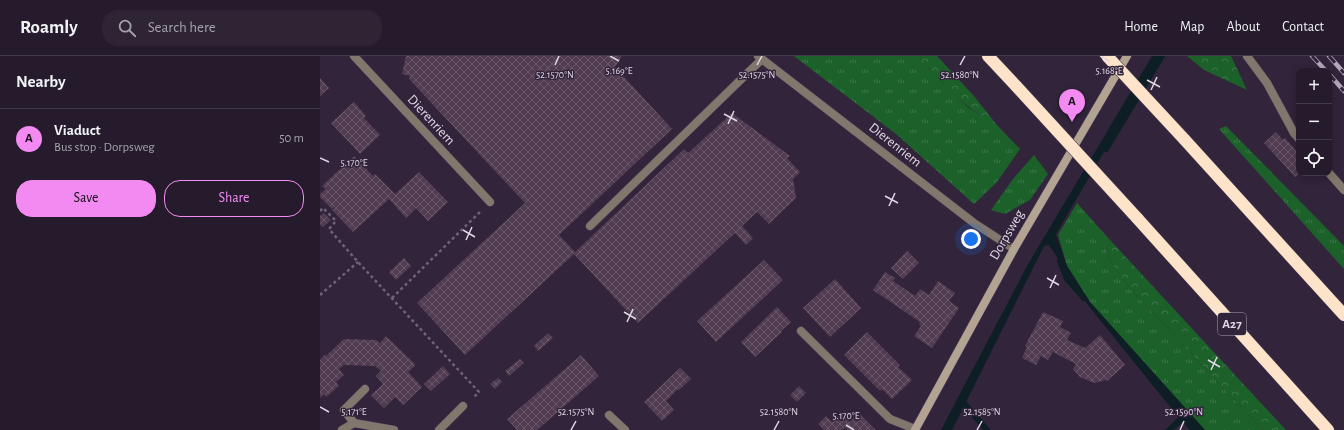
<!DOCTYPE html>
<meta charset="utf-8">
<style>
:root{--surface:#261b2c;--page:#2e2434;--text:#f1f3f6;--muted:#a4a1a9;--line:#423948;--accent:#f38af2}
body{margin:0;font-family:"Alegreya Sans",sans-serif;background:var(--page);color:var(--text)}
.controls{position:absolute;right:12px;top:12px;display:grid;overflow:hidden;border-radius:8px;box-shadow:0 2px 10px #0003}
.controls button{width:36px;height:36px;display:grid;place-items:center;padding:0;border:0;border-bottom:1px solid var(--line);background:var(--surface);color:var(--text);font:20px sans-serif}
.you{position:absolute;left:651px;top:183px;width:14px;height:14px;margin:-10px;border:3px solid #fff;border-radius:50%;background:#1a73e8;box-shadow:0 0 0 6px #1a73e833}
.badge{display:grid;place-items:center;width:26px;height:26px;border-radius:50%;background:var(--accent);color:#111;font-size:13px;font-weight:700}
.pin{position:absolute;translate:-50% -33px;filter:drop-shadow(0 1px 2px #0008)}
.pin::after{content:'';position:absolute;top:21px;width:14px;height:12px;background:inherit;clip-path:polygon(0 0,100% 0,50% 100%)}
.list{margin:0;padding:0;list-style:none}
h2{display:flex;justify-content:space-between;align-items:center;height:52px;margin:0;padding:0 16px;font-size:17px}
h2 small{font-size:13px;font-weight:400;color:var(--muted)}
.list li{display:grid;grid-template-columns:26px 1fr auto;gap:12px;align-items:center;box-sizing:border-box;height:60px;padding:0 16px;border-top:1px solid var(--line)}
.list b{display:block;font-size:15px;white-space:nowrap}
.list p{margin:0;font-size:13px;white-space:nowrap;color:var(--muted)}
.list em{font-size:13px;font-style:normal;color:var(--muted)}
.actions{display:flex;gap:8px;padding:12px 16px}
.actions a{flex:1;padding:9px 0;border:1px solid var(--accent);border-radius:16px;text-align:center;font-size:14px;color:var(--accent)}
.actions .main{background:var(--accent);color:#111}
.icon{flex:none;width:22px;height:22px;fill:none;stroke:currentColor;stroke-width:2;stroke-linecap:round;stroke-linejoin:round}
.map{position:relative;flex:none;width:1024px;height:374px;overflow:hidden}
header{display:flex;align-items:center;gap:24px;box-sizing:border-box;height:56px;padding:0 20px;background:var(--surface);border-bottom:1px solid var(--line)}
header strong{font-size:19px}
nav{display:flex;gap:22px;margin-inline-start:auto;font-size:14px}
.search{width:280px;height:36px;background:var(--page);display:flex;align-items:center;gap:10px;box-sizing:border-box;padding:0 14px;border-radius:16px;color:var(--muted);font-size:15px}
main{display:flex}
aside{flex:1;background:var(--surface)}
.map>svg:first-child{display:block}
.grass{fill:url(#grass-tufts)}
.forest{fill:url(#forest-crowns)}
.water{fill:#0e1e25}
.lines{fill:none;stroke-linecap:round;stroke-linejoin:round}
.stream{stroke:#0e1e25;stroke-width:6}
.building{fill:url(#building-cross-hatch)}
.lane-casing{stroke:#4e4156;stroke-width:9}
.street-casing{stroke:#4e4156;stroke-width:9}
.secondary-casing{stroke:#4e4156;stroke-width:9}
.highway-casing{stroke:#4e4156;stroke-width:13}
.path{stroke:#6f6377;stroke-width:2.5;stroke-dasharray:3 3;stroke-linecap:butt}
.lane{stroke:#82776d;stroke-width:8}
.street{stroke:#82776d;stroke-width:8}
.secondary{stroke:#b3a392;stroke-width:8}
.highway{stroke:#fce3c9;stroke-width:12}
.rail-casing{stroke:#b2a8b9;stroke-width:4.5}
.rail{stroke:#32243b;stroke-width:3;stroke-dasharray:9;stroke-linecap:butt}
.highway-bridge-casing{stroke:#4e4156;stroke-width:13;stroke-linecap:butt}
.highway-bridge{stroke:#fce3c9;stroke-width:12}
.ticks{fill:none;stroke:#e0d7e6;stroke-width:1.5}
.labels{text-anchor:middle;dominant-baseline:central;stroke-width:3;stroke-linejoin:round;paint-order:stroke}
.shield{fill:#32243b;stroke:#aca1b3;stroke-width:1}
.shield-label{font-size:13px;font-weight:bold;fill:#e0d7e6}
.street-label{font-size:14px;fill:#e0d7e6;stroke:#32243b}
.ticks-label{font-size:10px;text-anchor:middle;fill:#e0d7e6;stroke:#32243b;stroke-width:3;stroke-linejoin:round;paint-order:stroke}
</style>
<header>
<strong>Roamly</strong>
<div class="search"><svg class="icon" aria-label="search" viewBox="0 0 24 24"><circle cx="10" cy="10" r="6"/><path d="M15 15l6 6"/></svg>Search here</div>
<nav><a>Home</a><a>Map</a><a>About</a><a>Contact</a></nav>
</header>
<main>
<aside>
<h2>Nearby<small></small></h2>
<ul class="list">
<li><span class="badge">A</span><div><b>Viaduct</b><p>Bus stop · Dorpsweg</p></div><em>50 m</em></li>
</ul>
<div class="actions"><a class="main">Save</a><a>Share</a></div>
</aside>
<div class="map">
<svg width="1024" height="374" viewBox="0 0 1024 374">
<defs>
<pattern id="grass-tufts" width="24" height="20" patternUnits="userSpaceOnUse"><rect width="24" height="20" fill="#1d612a"/><path d="M3 7l-1-3M5 7V3M7 7l1-3M15 17l-1-3M17 17v-4M19 17l1-3" fill="none" stroke="#3e7749"/></pattern>
<pattern id="forest-crowns" width="20" height="18" patternUnits="userSpaceOnUse"><rect width="20" height="18" fill="#1d612a"/><path d="M2 6a3 3 0 1 1 6 0M12 15a3 3 0 1 1 6 0" fill="none" stroke="#3e7749"/></pattern>
<pattern id="building-cross-hatch" width="8" height="8" patternUnits="userSpaceOnUse"><rect width="8" height="8" fill="#523c51"/><path d="M0 0l8 8M0 8l8-8" fill="none" stroke="#6b576a"/></pattern>
</defs>
<rect width="100%" height="100%" fill="#32243b"/>
<g class="grass">
<path d="M474,0H598L623,27L649,52L677,69L700,93L677,126L654,148L576,78Z"/>
<path d="M906,70L1024,190V213L899,73Z"/>
<path d="M714,99L728,118L710,144L685,158L671,154L693,123Z"/>
<path d="M757,147L790,184L786,194L792,208L807,229L943,374H885L770,246L747,210L738,179Z"/>
</g>
<g class="forest">
<path d="M598,0H617L653,39L677,69C644,52 623,27 598,0Z"/>
<path d="M867,0H911L927,34L884,14Z"/>
<path d="M790,184L966,374H943L807,229L792,208L786,194Z"/>
</g>
<path class="water" d="M832,0H840L736,178L747,210L770,246L885,374H870L856,358L767,248L729,189L724,190L632,374H621L707,210Z"/>
<g class="lines">
<g class="stream">
<path d="M786,93L842,0"/>
<path d="M740,205L747,223L764,242"/>
<path d="M641,344L667,374"/>
<path d="M849,374L866,359"/>
</g>
</g>
<g class="building">
<path d="M86,0H302L295,11L352,73L239,179L255,196L364,93L368,97L412,57L470,100L467,102L480,116L473,123L476,142L449,168L437,156L422,170L433,182L426,189L415,177L318,267L254,198L145,299L97,247L205,147L89,23L90,20L82,18Z"/>
<path d="M0,22L9,32L0,40Z"/>
<path d="M34,46L46,60L44,62L60,79L40,98L11,67Z"/>
<path d="M956,76L963,84L965,82L979,98V118L975,121L944,87Z"/>
<path d="M34,100L53,120L55,118L75,138L99,116L128,146L108,165L96,152L86,162L69,143L33,176L12,154L19,148L12,153L0,141V138L6,133L2,130Z"/>
<path d="M4,157L11,164L3,171L0,168V160Z"/>
<path d="M587,195L599,207L583,223L571,212Z"/>
<path d="M84,202L91,210L76,224L69,216Z"/>
<path d="M444,204L463,224L396,286L377,265Z"/>
<path d="M565,216L575,222L573,225L595,240L600,233L609,239L618,225L635,237L629,245L639,252L612,292L594,280L601,270L599,268L600,266L553,234Z"/>
<path d="M515,223L541,252L510,281L483,252Z"/>
<path d="M457,251L471,266L461,275L462,276L435,301L421,286Z"/>
<path d="M723,256L743,265L740,271L751,277L747,284L765,292L780,279L805,309L787,325L786,324L774,327L760,321L753,313L756,308L733,296L728,304L721,300L716,309L702,302L707,291L705,290Z"/>
<path d="M547,276L580,309L578,311L592,324L572,343L562,333L560,335L524,299Z"/>
<path d="M228,277L233,282L218,295L214,290Z"/>
<path d="M66,280L94,307L95,310L88,316L102,331L83,349L75,341L64,352L51,339L63,328L56,320L61,315L55,310L24,309L19,313L24,319L16,326L19,330L6,341L4,338L0,342V304L5,299L6,300L24,283L56,284L60,287Z"/>
<path d="M261,299L279,320L217,374H197L187,363Z"/>
<path d="M200,303L204,307L189,320L185,315Z"/>
<path d="M123,310L130,318L111,335L104,328Z"/>
<path d="M360,312L371,323L359,334L358,333L346,345L354,354L342,365L324,346Z"/>
<path d="M178,322L182,326L175,333L170,328Z"/>
<path d="M479,330L486,337L477,346L470,339Z"/>
<path d="M521,357L530,366L539,357L556,374H527L525,371L522,374H504L498,368L506,360L512,366Z"/>
</g>
<g class="lines">
<defs>
<g id="lane">
<path d="M927,0L947,27L974,77L979,83"/>
<path d="M1009,117L1024,134"/>
<path d="M270,170L442,3"/>
<path d="M481,275L570,363L595,373"/>
<path d="M289,359L305,374"/>
</g>
<g id="street">
<path d="M34,0L170,146"/>
<path d="M438,0L654,167L694,193"/>
<path d="M34,367L24,354L45,333"/>
<path d="M22,374L34,367L74,374"/>
<path d="M119,374L143,350"/>
</g>
<path id="secondary" d="M595,374L694,193L807,0"/>
<g id="highway">
<path d="M668,0L697,31"/>
<path d="M864,83L1024,259"/>
<path d="M817,162L1008,374"/>
</g>
</defs>
<use href="#lane" class="lane-casing"/>
<use href="#street" class="street-casing"/>
<use href="#secondary" class="secondary-casing"/>
<use href="#highway" class="highway-casing"/>
<g class="path">
<path d="M0,155L3,152L16,165L9,173L38,206L159,336L153,342"/>
<path d="M0,239L38,206"/>
<path d="M72,242L160,156"/>
</g>
<use href="#lane" class="lane"/>
<use href="#street" class="street"/>
<use href="#secondary" class="secondary"/>
<use href="#highway" class="highway"/>
<defs>
<g id="rail">
<path d="M992,0L1006,15"/>
<path d="M1009,0L1024,17"/>
<path d="M1009,18L1024,35"/>
</g>
</defs>
<use href="#rail" class="rail-casing"/>
<use href="#rail" class="rail"/>
<defs>
<g id="highway-bridge">
<path d="M787,0L864,83"/>
<path d="M697,31L817,162"/>
</g>
</defs>
<use href="#highway-bridge" class="highway-bridge-casing"/>
<use href="#highway-bridge" class="highway-bridge"/>
</g>
<path class="ticks" d="M290,0L299,5M780,0L789,5M235,9L239,0M437,9L442,0M640,9L645,0M827,24L840,31M831,34L837,21M404,58L417,65M408,68L414,55M0,102L9,106M565,140L578,147M569,150L575,137M143,174L155,181M146,184L152,171M727,222L739,229M730,232L736,219M304,256L316,263M307,266L313,253M888,304L900,311M891,314L897,301M0,351L9,356M526,369L534,374M251,374L256,365M454,374L459,365M657,374L662,365M860,374L864,365"/>
<g class="labels">
<rect class="shield" x="898" y="257" width="28" height="22" rx="3"/>
<g class="shield-label">
<text x="912" y="268">A27</text>
</g>
<g class="street-label">
<text transform="translate(111 64) rotate(47)">Dierenriem</text>
<text transform="translate(575 89) rotate(38)">Dierenriem</text>
<text transform="translate(687 179) rotate(-60)">Dorpsweg</text>
</g>
</g>
<g class="ticks-label">
<text x="299" y="18">5.169°E</text>
<text x="789" y="18">5.168°E</text>
<text x="235" y="22">52.1570°N</text>
<text x="437" y="22">52.1575°N</text>
<text x="640" y="22">52.1580°N</text>
<text x="34" y="110">5.170°E</text>
<text x="256" y="359">52.1575°N</text>
<text x="459" y="359">52.1580°N</text>
<text x="662" y="359">52.1585°N</text>
<text x="864" y="359">52.1590°N</text>
<text x="34" y="359">5.171°E</text>
<text x="526" y="363">5.170°E</text>
</g>
</svg>
<div class="controls">
<button>+</button>
<button>−</button>
<button><svg class="icon" aria-label="locate" viewBox="0 0 24 24"><circle cx="12" cy="12" r="6"/><path d="M12 2v4M12 18v4M2 12h4M18 12h4"/></svg></button>
</div>
<div class="you"></div>
<div class="pin badge" style="left:752px;top:66px">A</div>
</div>
</main>
